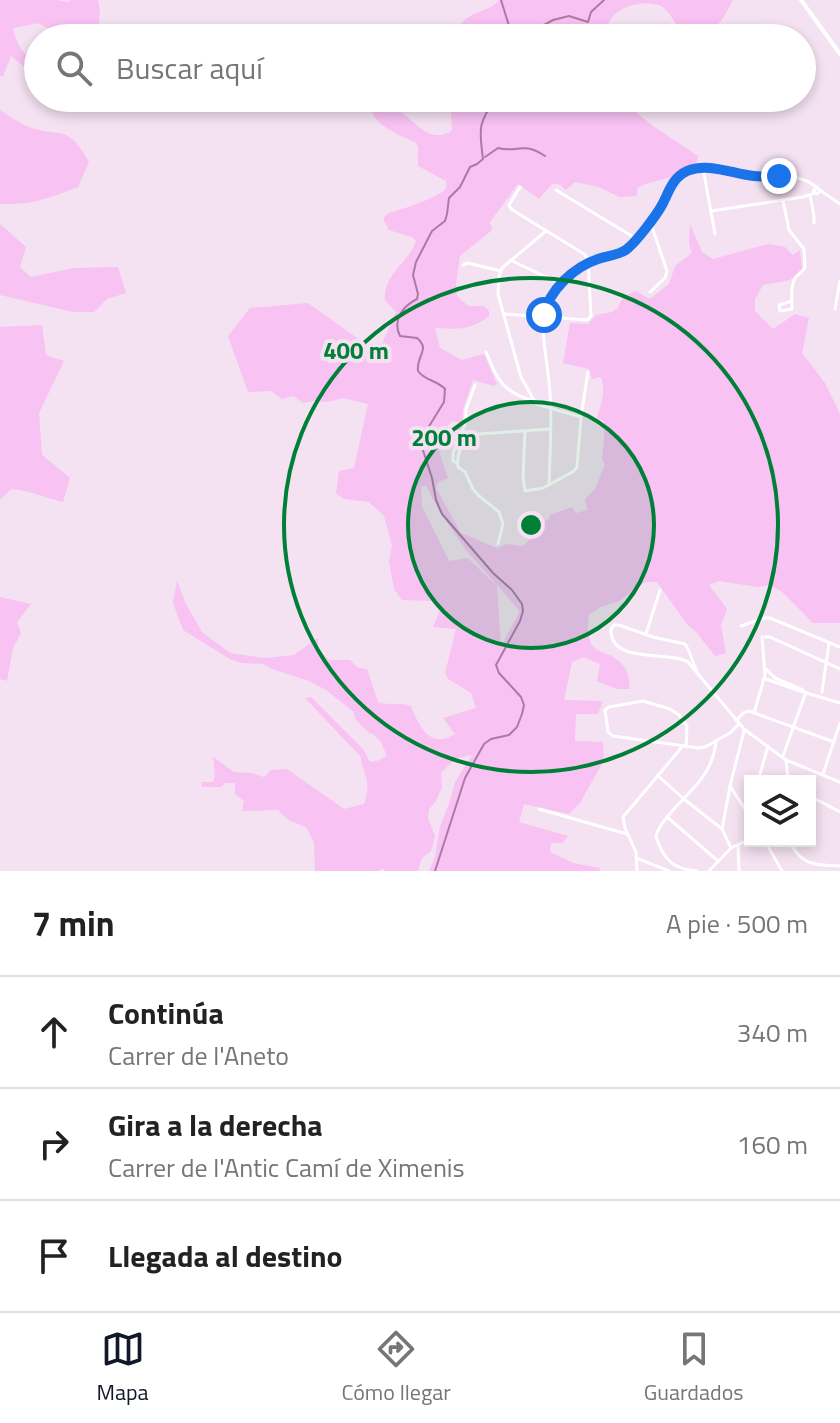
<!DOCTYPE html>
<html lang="es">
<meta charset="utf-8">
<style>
:root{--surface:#fff;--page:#f6f6f6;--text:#222;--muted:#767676;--line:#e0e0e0;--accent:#111827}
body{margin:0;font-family:"Titillium Web",sans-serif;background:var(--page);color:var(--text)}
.controls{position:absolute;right:24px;bottom:24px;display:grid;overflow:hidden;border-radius:0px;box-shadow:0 4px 12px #0003}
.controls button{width:72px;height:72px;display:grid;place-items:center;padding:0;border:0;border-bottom:2px solid var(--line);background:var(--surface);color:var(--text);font:40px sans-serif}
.stop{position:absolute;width:24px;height:24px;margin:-18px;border:6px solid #1a73e8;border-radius:50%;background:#fff}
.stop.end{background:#1a73e8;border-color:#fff;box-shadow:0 2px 8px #0008}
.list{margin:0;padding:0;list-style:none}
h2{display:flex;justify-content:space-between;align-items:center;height:104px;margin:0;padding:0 32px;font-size:34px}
h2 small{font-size:26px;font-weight:400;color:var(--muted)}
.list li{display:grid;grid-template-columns:52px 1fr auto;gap:24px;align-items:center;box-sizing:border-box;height:112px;padding:0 32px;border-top:2px solid var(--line)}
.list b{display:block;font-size:30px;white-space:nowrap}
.list p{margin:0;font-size:26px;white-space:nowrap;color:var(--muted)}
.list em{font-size:26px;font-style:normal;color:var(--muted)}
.icon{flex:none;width:44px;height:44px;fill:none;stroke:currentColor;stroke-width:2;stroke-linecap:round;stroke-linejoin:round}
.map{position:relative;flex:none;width:840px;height:871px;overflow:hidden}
.search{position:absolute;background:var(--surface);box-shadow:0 4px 12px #0003;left:24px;right:24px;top:24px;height:88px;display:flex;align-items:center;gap:20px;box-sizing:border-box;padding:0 28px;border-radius:44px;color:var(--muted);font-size:30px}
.sheet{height:440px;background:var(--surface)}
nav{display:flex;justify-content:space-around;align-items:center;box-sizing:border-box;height:112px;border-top:2px solid var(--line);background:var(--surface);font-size:22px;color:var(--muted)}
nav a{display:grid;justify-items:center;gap:4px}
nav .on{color:var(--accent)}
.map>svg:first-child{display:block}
.green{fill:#f8c2f2;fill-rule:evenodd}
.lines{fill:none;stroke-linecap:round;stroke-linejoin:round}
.stream{stroke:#aa7ba6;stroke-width:2}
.pedestrian{stroke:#fff;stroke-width:3}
.minor{stroke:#fff;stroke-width:3}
.tertiary{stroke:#fff;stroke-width:4}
.route{stroke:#1a73e8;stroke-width:10}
.ring{fill:none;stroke:#007f38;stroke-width:4}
.centre{fill:#007f38;stroke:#f4e1f1;stroke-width:4}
.ring-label{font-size:24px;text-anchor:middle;font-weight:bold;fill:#007f38;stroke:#f4e1f1;stroke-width:8;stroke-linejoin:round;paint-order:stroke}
</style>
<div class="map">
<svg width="840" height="871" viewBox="0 0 840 871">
<rect width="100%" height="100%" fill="#f4e1f1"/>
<g class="green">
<path d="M0,0H57L67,2L71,0H98L100,11L98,32L68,28L54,31L38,23L13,28C16,42 22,57 38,59V78L11,56L3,76H0Z"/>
<path d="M500,0H733C724,16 719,32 698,32C692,32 686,33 680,28C672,21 670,10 659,5C637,0 609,8 606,32L614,38H504C496,18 476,35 461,24C471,11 489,12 500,0Z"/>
<path d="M450,98H618L653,126L698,156L696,166C687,169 679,174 671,177C657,182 651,181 637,188V196L619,197L599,187L575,182L566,190L559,184H552L539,199L518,184L490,222L492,230L460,256L456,283L457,297L469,306H484L489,311V316C469,331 459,329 435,328L440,348L462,360L484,354L497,384L494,386L473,380L463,410L462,423L452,421L438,436L437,445L448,478L439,482L436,488L461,533L497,548L506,544L523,546L536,534L540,522L548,520L550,515L572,507L576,513L587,510L585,499L595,489L605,464L602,459L604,440V421L597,418C601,404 606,392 601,377L592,379L589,369L563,363L570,323L588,324L596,315L612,312L617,309L623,297L635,291L650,299L669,284L675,266L692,253L689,244L690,224L702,252L713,259L768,244L785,247L793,255L800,250L802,269L790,280L763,285L755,299V311L773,329L795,314L809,318L802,353L825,383L840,414V623H813L781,591L769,585L758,587L719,581L709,585L727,609L721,625L726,653L715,656L697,633L687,624L657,582H645L619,601L601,607L589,615C583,666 611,642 626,670C629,674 629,684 630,689H617L597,681L600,664L583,657L572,662L564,700L603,701L598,714H576L575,741L603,742L604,760L580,803L569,814L524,804L519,822L568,836L563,843H551L550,852L573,863L599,868L601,871H429L435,857L440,826L449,804L455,782L472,755L455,759L441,773L442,787L436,801L429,809L428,818L435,836L431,851L422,858L418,871H385L383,868L379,871H315L314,843L307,828L287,819L278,810L242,811L244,801L235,794V783H225L221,787H202L201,782H213L215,777L213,757L234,772L251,773L264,777L271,770L287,769L344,809L364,804C367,795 369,786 366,777C364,769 361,765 361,757L305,698L311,697L363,749L370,762L377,761L387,756L381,742L373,734L369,733L356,720L353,711L326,690L309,681L272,669L263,664L242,663L230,659L183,630L173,603L177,581L186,604L202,632L230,653L265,658L294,655L318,638V649L329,660H350L358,668L367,669L378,702C389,706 400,702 411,706C419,726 430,750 455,734L443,718L476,708L471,693L448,679L445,673L456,629L433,627L441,608L435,601L402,600L394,589L389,561L392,546L384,516L369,502L344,499L336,494L339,471L354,468L368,404L343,398L328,402L314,401L303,403L294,396L282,399L271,391L248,392L228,336L250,308L308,303L378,353L396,312L385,300C383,274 408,264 416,241L412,237L389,230L384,221V217L389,213C400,210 441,197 446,188C447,186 446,183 446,181L418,166V147L416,143C398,133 370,126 371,103C399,89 423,154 452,130ZM426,486L438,509L465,549L518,609L519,613L501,646L497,586L468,558L449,561L422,506L421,487Z"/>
<path d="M0,110C9,116 19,123 29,127C64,139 67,123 89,162L78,187C49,198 32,205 0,204Z"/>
<path d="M0,224L26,247L20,267L31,277L74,268L118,267L126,293L107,299L94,312H73L0,295Z"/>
<path d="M42,325L46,355L64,361L39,413L42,455L70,478L63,502C45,498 30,490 11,489L0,500V327Z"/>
<path d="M0,597L31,604L17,622L21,633L13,648L7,681L0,679Z"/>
</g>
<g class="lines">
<g class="stream">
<path d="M501,0L510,29L509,38"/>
<path d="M535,38L542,26L553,20L569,16L588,22L591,12L604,0"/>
<path d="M485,157L498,148C519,153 522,141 545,156"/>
<path d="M435,871L465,778L484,744L491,739L509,735L517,727L522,714L524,705L521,697L499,673L496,665L520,621L523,611L522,604L512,590L493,573L442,514L436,500L432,478L420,441L444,402L445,389C437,380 425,381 418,371C416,355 431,350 417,338L400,336C392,320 403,306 417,299L418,294L413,275L416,262L432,231L445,221L447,214L449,198L460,187L470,167L477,164L483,159C479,128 478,125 495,98"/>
</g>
<path class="pedestrian" d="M657,775L684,799"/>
<g class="minor">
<path d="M703,168L715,234"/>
<path d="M817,187L820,191L817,194L813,191Z"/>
<path d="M556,190L635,238"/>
<path d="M820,190L840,204"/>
<path d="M810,195L814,216V223"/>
<path d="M783,200L789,230L804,249L805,268C802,271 799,274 796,277C790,285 792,299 792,309L780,311L779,305L792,301"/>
<path d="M711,211L803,197L815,193"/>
<path d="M546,231L502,268L499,276L498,294L521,377L536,404L581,417"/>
<path d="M510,260L561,284"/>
<path d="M463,265L468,263L501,271"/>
<path d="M650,292L665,278L667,271L650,221"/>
<path d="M835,309L840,281"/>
<path d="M504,314L587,320L591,316L588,259L584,254L511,209L509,205L520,187"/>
<path d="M486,352C498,381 502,391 533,401"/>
<path d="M525,431L523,477L525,491L543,488L574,471L577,467L581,417L588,372"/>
<path d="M457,463L453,461V453L466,422V409L475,385"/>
<path d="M549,485C550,454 552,423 550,393C549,370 539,327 545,307C552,286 577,265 598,259C607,256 620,255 627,250C636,243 656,216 661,206C673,186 675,169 703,168C721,167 740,175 758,176C778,177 800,173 816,187"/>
<path d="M498,544L503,524L499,512L478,495L473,489L465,472L458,467C456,451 464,439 479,434L550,429"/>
<path d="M741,626L764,618H770L840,647"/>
<path d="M646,634L660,590"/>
<path d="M765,668L775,678L803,690"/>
<path d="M697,672L688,649L685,644L653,637L619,625H614L611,629C610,665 667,650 688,662L744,729L786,760L840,782"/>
<path d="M763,680L766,679L800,691L840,703"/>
<path d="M822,692L829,643"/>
<path d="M754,713L765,675L762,637H770L840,669"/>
<path d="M736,721L743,713L749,711L834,742"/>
<path d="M686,747L687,726L679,715L670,709L643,701L609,707L605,710L608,732L613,736L699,748L705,747L730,733L739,724"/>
<path d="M783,756L806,692"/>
<path d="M786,760L788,781"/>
<path d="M823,774L840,723"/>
<path d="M758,781L768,746"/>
<path d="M730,786L750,817"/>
<path d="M810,796L840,812"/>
<path d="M684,799L722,829L731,848"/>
<path d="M539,809L627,834"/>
<path d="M667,817L718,861"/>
<path d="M722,829L730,786L744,731"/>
<path d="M765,841L782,871"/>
<path d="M789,841C802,866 814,865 840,866"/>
<path d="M738,847L739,871"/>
<path d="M636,858L669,871"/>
<path d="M637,871L636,852L625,828L623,817L682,747"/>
<path d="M697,871C673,869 664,860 656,837C658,826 666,819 673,810C694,787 713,773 716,741"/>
<path d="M709,871L731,848L750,839"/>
</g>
<path class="tertiary" d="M801,0L840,54"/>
</g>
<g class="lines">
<path class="route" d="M544,315C549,290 574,267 598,259C606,256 620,255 627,249C636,242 656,216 662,205C669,192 672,178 687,171C708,162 733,174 754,176C762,177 771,176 779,176"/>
</g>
<circle cx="531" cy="525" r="123" fill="#007f38" fill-opacity=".12"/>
<g class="ring">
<circle cx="531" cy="525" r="123"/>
<circle cx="531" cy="525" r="247"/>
</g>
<circle cx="531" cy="525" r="12" class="centre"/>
<g class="ring-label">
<text x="356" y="359">400 m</text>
<text x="444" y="446">200 m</text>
</g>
</svg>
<div class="controls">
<button><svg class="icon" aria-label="layers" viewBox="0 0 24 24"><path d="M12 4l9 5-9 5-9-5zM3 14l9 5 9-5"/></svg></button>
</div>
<div class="stop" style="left:544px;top:315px"></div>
<div class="stop end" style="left:779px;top:176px"></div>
<div class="search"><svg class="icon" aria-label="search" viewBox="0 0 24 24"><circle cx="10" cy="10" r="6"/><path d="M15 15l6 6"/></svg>Buscar aquí</div>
</div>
<section class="sheet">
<h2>7 min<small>A pie · 500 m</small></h2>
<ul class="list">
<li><svg class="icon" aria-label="ahead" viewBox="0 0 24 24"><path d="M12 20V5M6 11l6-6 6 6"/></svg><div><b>Continúa</b><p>Carrer de l'Aneto</p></div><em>340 m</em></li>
<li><svg class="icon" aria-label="right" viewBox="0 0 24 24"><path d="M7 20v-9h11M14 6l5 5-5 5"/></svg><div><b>Gira a la derecha</b><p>Carrer de l'Antic Camí de Ximenis</p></div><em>160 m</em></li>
<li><svg class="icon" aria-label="arrive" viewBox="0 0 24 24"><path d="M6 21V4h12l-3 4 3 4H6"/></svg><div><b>Llegada al destino</b></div></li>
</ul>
</section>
<nav>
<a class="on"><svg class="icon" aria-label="map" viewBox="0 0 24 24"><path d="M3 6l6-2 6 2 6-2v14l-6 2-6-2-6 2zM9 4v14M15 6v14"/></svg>Mapa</a>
<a><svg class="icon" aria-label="directions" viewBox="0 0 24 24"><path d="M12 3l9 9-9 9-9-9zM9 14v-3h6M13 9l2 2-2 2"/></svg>Cómo llegar</a>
<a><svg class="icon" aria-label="saved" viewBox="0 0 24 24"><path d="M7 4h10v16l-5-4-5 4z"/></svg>Guardados</a>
</nav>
